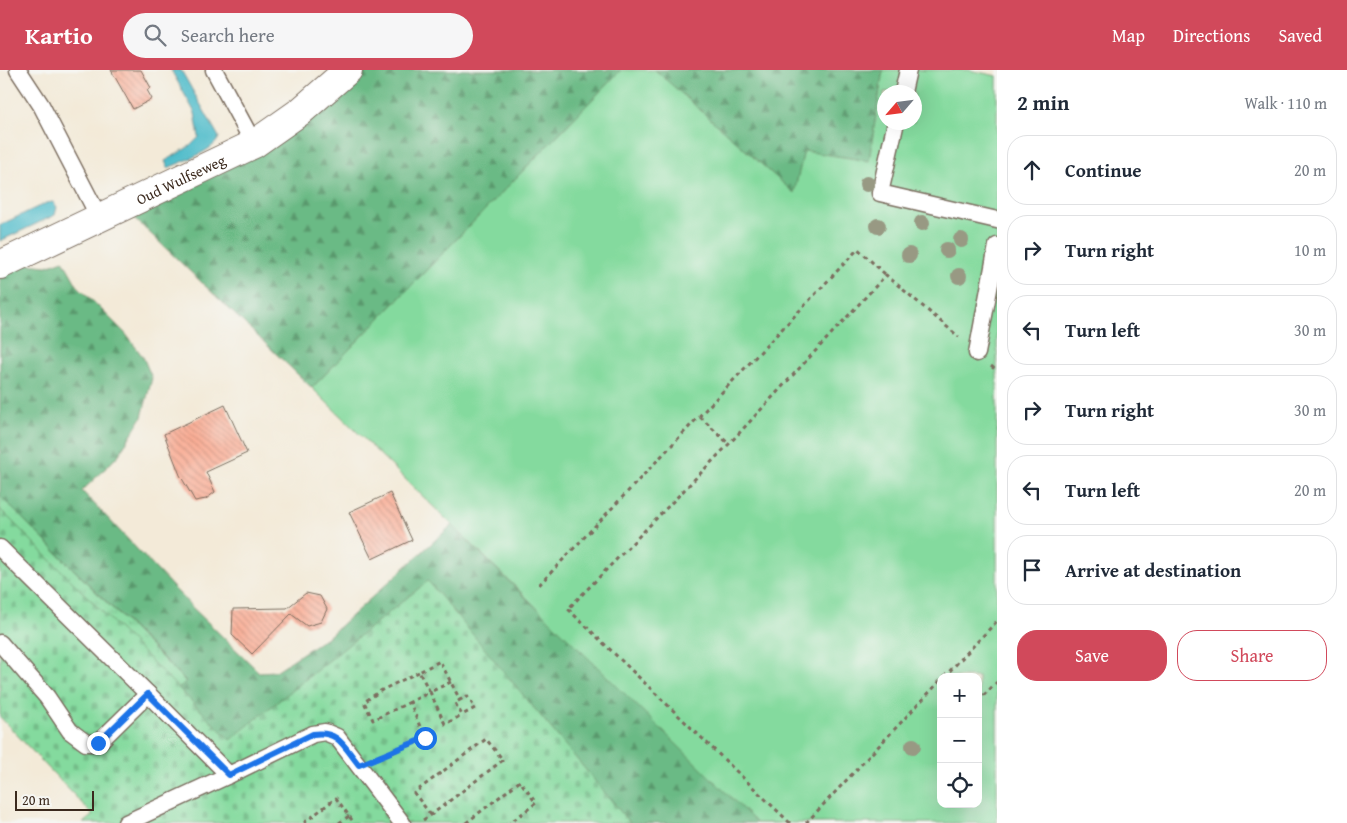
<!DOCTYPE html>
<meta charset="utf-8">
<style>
:root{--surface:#fff;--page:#f6f6f7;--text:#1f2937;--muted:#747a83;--line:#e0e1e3;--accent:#d1495b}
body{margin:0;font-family:"Gentium Book Plus",serif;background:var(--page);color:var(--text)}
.controls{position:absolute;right:15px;bottom:15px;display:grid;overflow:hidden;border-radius:10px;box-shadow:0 5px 20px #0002}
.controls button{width:45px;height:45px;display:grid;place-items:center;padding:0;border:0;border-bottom:1px solid var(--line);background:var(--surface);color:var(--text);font:25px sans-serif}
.compass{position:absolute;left:877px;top:15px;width:45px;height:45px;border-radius:50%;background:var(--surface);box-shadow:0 5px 20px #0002;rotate:242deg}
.scale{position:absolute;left:15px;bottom:12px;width:79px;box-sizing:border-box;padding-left:5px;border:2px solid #3b2a1e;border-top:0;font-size:14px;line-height:18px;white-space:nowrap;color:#3b2a1e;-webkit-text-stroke:4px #f6f6f2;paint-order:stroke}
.stop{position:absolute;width:15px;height:15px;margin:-11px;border:4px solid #1a73e8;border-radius:50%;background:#fff}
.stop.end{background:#1a73e8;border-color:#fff;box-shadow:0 1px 5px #0008}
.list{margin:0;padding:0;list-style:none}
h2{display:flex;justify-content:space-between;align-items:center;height:65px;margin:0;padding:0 20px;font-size:21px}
h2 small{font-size:16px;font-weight:400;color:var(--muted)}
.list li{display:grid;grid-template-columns:32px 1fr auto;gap:15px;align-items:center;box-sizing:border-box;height:70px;margin:0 10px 10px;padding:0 10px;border:1px solid var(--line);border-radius:20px}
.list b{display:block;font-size:19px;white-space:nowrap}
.list em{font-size:16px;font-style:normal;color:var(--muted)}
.actions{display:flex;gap:10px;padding:15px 20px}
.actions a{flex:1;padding:11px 0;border:1px solid var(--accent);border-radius:20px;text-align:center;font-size:18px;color:var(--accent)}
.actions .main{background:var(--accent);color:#fff}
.icon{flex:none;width:28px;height:28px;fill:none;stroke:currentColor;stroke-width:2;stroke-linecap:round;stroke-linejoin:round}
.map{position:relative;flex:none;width:997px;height:753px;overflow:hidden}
header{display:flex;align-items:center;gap:30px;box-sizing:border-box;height:70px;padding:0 25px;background:var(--accent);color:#fff}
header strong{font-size:24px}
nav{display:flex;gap:28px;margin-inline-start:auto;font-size:18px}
.search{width:350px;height:45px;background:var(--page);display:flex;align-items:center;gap:12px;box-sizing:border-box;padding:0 18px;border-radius:28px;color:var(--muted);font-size:19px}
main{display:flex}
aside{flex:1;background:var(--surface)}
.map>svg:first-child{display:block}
.grass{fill:url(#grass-tufts);stroke:#60825e}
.forest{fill:url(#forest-firs);stroke:#537252}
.cemetery{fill:url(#cemetery-stones);stroke:#60825e}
.garden{fill:#84da9e;stroke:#60825e;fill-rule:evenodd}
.water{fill:#4fbcca;stroke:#457374}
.building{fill:url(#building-back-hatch)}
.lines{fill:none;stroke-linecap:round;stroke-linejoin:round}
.service-casing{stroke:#7b6d5f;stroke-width:19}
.minor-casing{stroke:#7b6d5f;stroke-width:30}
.path{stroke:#7b6d5f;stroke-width:3;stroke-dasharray:4 4;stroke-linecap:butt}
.service{stroke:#fff;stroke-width:16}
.minor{stroke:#fff;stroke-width:28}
.tree{fill:#989983}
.route{stroke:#1a73e8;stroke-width:6}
.labels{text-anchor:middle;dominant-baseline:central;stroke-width:4;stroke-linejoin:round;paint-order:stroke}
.street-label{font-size:15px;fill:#3b2a1e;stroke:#f6f6f2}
</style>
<header>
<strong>Kartio</strong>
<div class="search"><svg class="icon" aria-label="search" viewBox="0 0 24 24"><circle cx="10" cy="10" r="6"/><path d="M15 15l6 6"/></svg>Search here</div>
<nav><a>Map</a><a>Directions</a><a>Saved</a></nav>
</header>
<main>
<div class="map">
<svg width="997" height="753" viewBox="0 0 997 753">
<defs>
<pattern id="grass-tufts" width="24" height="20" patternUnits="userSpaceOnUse" patternTransform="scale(1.25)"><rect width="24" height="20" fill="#84da9e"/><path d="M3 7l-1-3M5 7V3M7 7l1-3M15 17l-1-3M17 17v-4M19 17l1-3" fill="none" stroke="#73bb88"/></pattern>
<pattern id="forest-firs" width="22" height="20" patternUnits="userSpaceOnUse" patternTransform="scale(1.25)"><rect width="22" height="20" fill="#6bba85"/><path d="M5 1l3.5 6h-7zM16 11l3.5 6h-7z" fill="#59976c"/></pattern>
<pattern id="cemetery-stones" width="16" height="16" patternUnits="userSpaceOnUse" patternTransform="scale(1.25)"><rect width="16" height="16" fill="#84da9e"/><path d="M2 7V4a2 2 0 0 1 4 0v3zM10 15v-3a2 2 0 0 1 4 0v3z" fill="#73bb88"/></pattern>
<pattern id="building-back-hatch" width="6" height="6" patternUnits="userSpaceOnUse" patternTransform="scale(1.25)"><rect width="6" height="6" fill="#faa990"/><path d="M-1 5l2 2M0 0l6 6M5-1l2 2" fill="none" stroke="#cc8a75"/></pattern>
</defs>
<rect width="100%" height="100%" fill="#f6f6f2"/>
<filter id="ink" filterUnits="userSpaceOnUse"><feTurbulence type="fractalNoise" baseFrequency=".02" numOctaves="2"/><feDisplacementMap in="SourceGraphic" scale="10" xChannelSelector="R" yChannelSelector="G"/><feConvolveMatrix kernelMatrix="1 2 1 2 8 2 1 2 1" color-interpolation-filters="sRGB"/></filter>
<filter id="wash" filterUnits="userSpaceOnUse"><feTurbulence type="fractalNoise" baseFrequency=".0096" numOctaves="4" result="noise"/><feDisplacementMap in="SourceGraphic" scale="20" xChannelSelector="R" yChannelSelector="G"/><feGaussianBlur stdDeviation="1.12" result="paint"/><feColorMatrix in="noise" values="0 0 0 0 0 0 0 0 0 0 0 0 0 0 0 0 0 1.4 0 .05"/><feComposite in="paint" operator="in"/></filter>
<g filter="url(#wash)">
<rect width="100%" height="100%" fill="#f3ead8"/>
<path class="grass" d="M0,426L186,612L166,632L0,463Z"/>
<g class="forest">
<path d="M367,0H621L312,318L130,144L332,28Z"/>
<path d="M655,0H883L869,91L804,81L794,123Z"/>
<path d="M63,190L77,215L125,263L143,287L152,308L142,347L118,386L82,421L192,537L259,602L276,601L330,565L452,455L529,531L780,753H630L428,512L247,691L166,632L186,611L0,426V200L17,193L47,196Z"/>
</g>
<path class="cemetery" d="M0,439L230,670L428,511L630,753H83L93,745L0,647Z"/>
<path class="garden" d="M621,0H655L794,123L804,81L869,91L883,0H969L997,6V753H757L312,318ZM884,22H914V52H884ZM941,607H978V734H941Z"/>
<g class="water">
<path d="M171,0H181L219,67C215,81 181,92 168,98L165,91L190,76L199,67L195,43Z"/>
<path d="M53,132L57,137L55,145L0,171V155L46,133Z"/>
</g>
<g id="blocks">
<g class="building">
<path d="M111,0H141L151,18L147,20L152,29L133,39Z"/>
<path d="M225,335L247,383L206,402L215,422L206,429L195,431L180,405L164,364Z"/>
<path d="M390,423L412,470L372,489L349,442Z"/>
<path d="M306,523L320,526L327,539L321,552L307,556L291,544L252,584L232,565L233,539L287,538Z"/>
</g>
</g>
</g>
<g filter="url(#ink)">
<use href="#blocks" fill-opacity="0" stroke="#7b6d5f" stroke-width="1"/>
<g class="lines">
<defs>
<g id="service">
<path d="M18,0L41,35L100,149"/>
<path d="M214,0L254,74"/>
<path d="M903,22L908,0"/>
<path d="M896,52L880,123L997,150"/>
<path d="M977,283L997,176"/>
<path d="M0,478L148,624L98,673H86L70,661L47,627L0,573"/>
<path d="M148,624L229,705L313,664L325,662L337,667L402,753"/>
<path d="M126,753L229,705"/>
</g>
<g id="minor">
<path id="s1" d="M0,195L254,74L301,41L348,0"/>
</g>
</defs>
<use href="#service" class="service-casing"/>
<use href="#minor" class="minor-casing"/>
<g class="path">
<path d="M991,296L997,301"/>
<path d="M700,347L729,374"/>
<path d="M539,515L858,179L886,205"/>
<path d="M944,607L997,551"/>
<path d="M451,612L430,622L419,602L440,591L460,630L455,633L462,645L475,638L467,626L460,630"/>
<path d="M978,631L997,612"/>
<path d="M410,632L373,650L364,632L382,620L419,602"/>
<path d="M425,669L430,679"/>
<path d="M378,687L425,669L410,632L430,622L445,654L462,645"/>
<path d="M423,750L431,745L503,690L486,669L414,723L431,745"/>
<path d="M304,753L336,728L354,753"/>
<path d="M339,753L349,746"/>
<path d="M466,753L520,711L536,733L510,753"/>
<path d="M790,753L568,539L729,374L886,205L959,267"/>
<path d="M806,753L941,610"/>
</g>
<use href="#service" class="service"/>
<use href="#minor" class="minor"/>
</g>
<g class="tree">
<circle cx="867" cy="114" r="8"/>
<circle cx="922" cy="153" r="8"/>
<circle cx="878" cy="156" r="8"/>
<circle cx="961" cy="170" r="8"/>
<circle cx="947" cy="180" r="8"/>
<circle cx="909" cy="185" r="8"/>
<circle cx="959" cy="206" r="8"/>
<circle cx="913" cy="676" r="8"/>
</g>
</g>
<g class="lines" filter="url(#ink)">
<path class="route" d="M98,673L148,624L229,705L313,664C339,660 344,677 359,695L425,668"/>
</g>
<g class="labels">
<g class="street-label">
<text stroke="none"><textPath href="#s1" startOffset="200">Oud Wulfseweg</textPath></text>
</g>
</g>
</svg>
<div class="controls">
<button>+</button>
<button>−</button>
<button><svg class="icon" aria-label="locate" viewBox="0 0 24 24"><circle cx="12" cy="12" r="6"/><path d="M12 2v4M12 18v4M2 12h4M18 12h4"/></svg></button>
</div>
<svg class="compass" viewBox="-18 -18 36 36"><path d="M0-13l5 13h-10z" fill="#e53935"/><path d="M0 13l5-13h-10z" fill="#747a83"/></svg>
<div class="scale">20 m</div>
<div class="stop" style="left:425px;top:668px"></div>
<div class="stop end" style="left:98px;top:673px"></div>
</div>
<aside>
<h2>2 min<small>Walk · 110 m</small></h2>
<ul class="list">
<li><svg class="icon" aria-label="ahead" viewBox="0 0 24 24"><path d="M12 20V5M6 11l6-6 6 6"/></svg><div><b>Continue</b></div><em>20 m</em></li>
<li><svg class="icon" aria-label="right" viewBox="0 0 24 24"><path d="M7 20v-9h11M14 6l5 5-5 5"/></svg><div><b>Turn right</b></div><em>10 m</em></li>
<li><svg class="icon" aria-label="left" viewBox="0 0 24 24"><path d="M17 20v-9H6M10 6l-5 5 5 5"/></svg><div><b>Turn left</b></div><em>30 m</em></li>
<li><svg class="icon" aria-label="right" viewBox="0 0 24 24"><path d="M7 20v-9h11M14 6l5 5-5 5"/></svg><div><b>Turn right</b></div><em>30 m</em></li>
<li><svg class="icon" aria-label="left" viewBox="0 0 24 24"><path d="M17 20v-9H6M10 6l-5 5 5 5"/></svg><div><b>Turn left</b></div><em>20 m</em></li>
<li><svg class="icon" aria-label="arrive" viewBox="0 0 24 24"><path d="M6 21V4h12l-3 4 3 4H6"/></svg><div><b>Arrive at destination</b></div></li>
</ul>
<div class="actions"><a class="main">Save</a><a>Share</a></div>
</aside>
</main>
